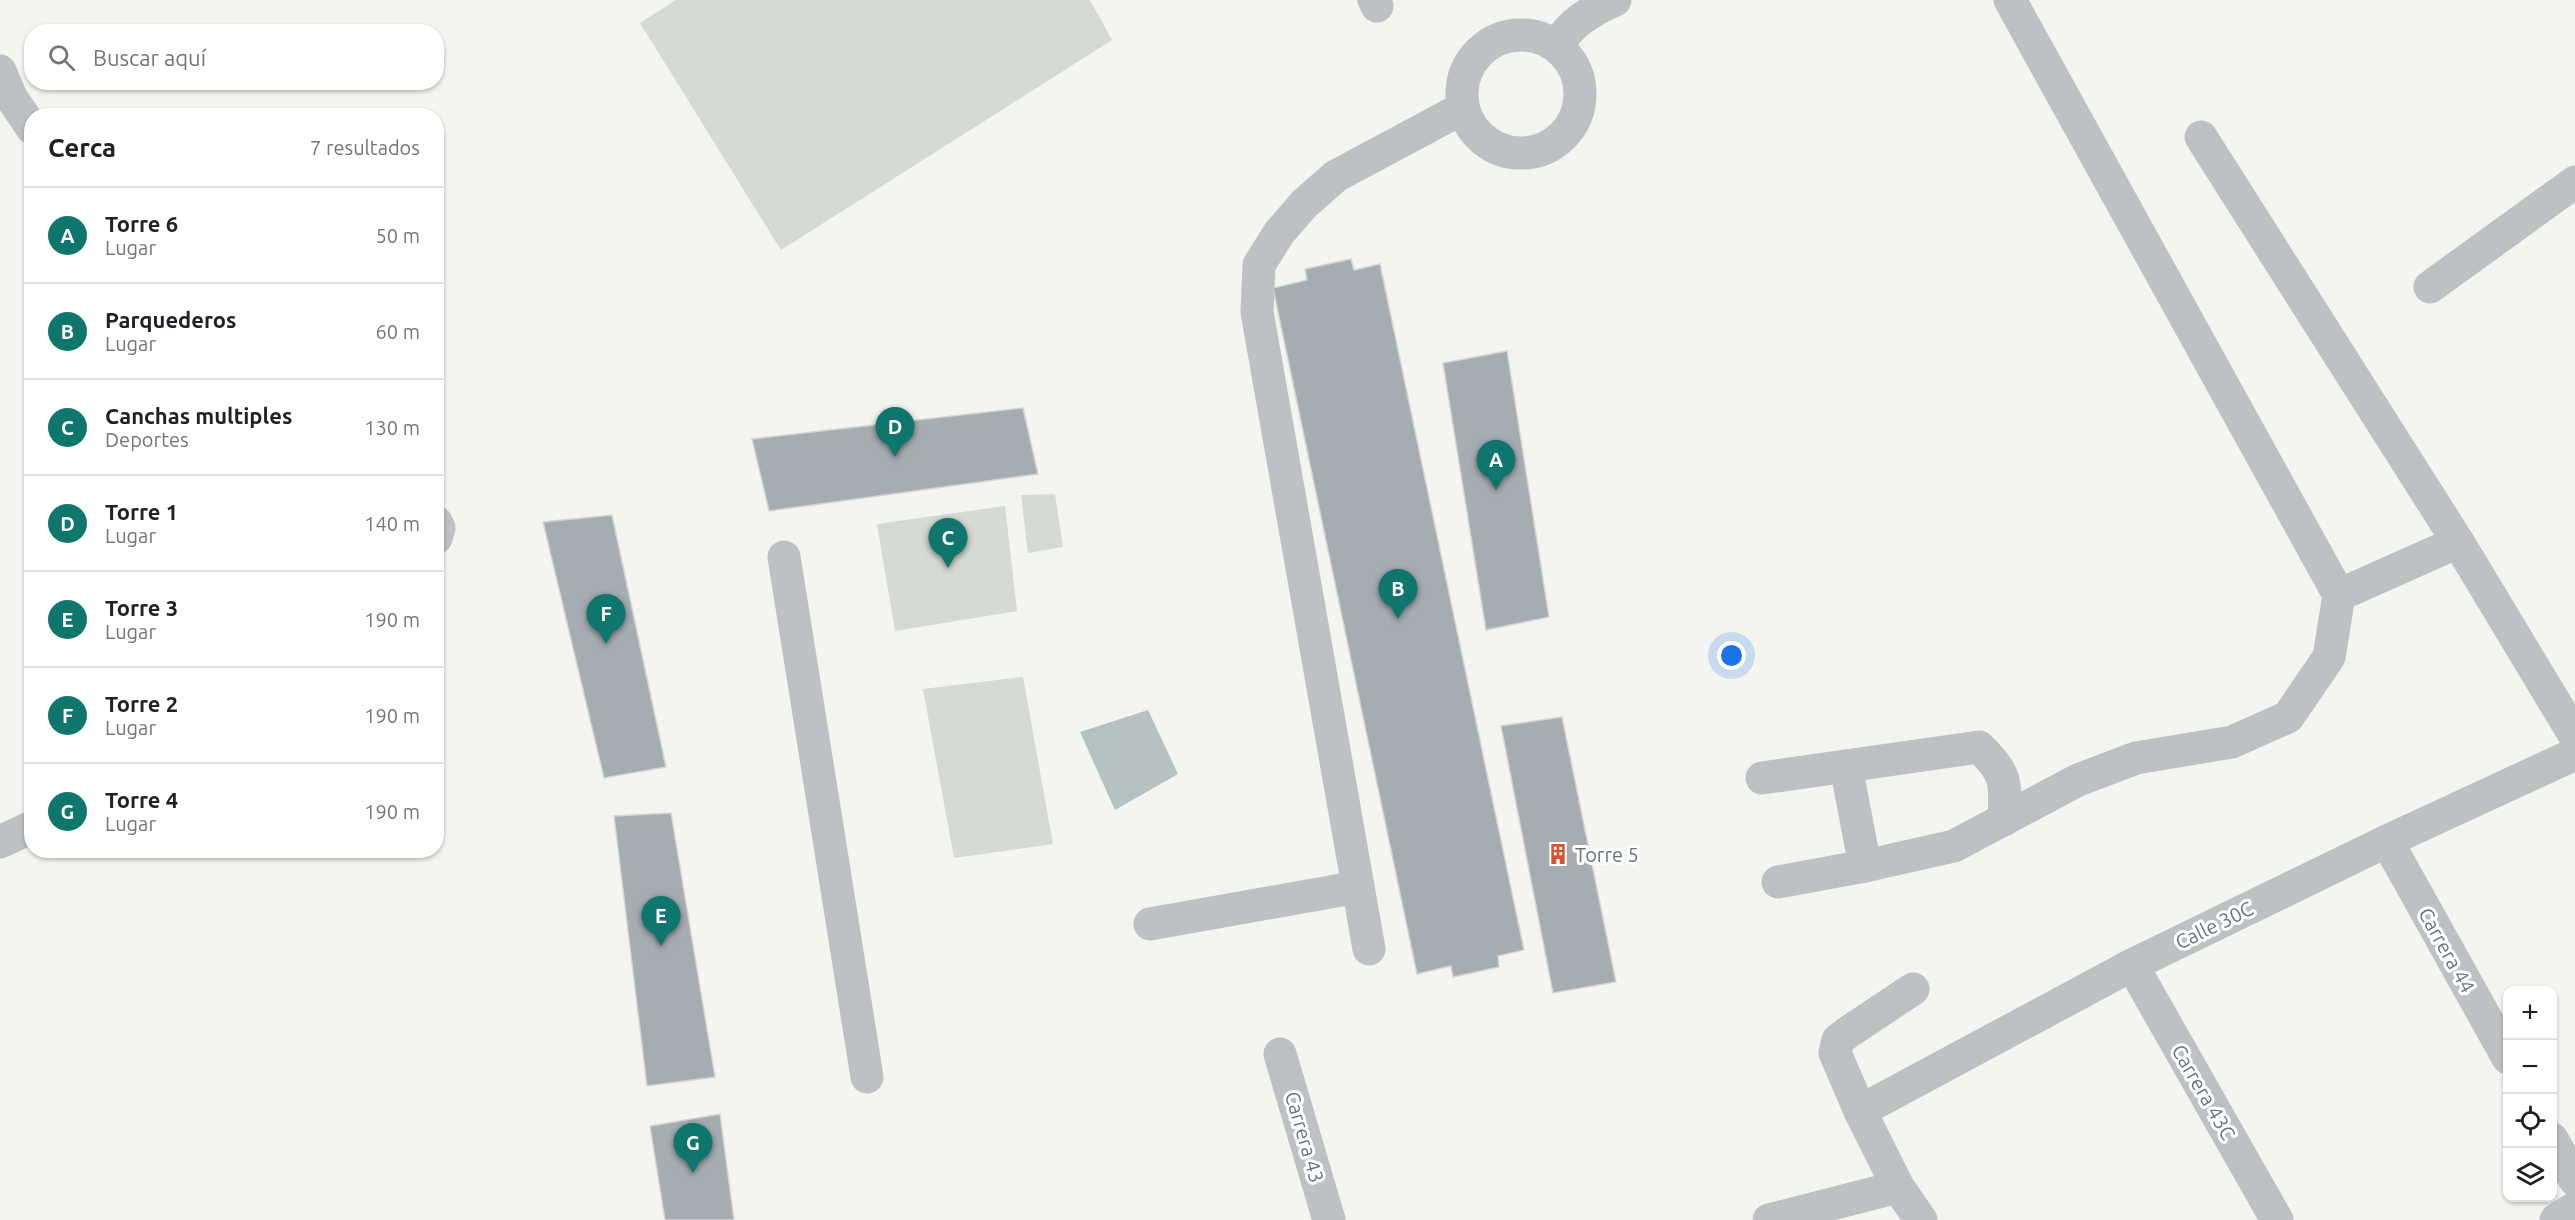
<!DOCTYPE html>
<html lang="es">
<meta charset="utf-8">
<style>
:root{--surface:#fff;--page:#f6f6f6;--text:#202124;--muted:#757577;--line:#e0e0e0;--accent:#0f766e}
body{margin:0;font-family:Ubuntu,sans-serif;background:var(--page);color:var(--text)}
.controls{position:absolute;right:18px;bottom:18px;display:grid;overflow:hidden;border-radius:12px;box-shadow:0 2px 4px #0004}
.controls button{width:54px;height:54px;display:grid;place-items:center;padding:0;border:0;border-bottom:2px solid var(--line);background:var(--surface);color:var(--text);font:30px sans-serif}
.you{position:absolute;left:1732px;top:656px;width:21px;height:21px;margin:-15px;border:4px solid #fff;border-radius:50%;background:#1a73e8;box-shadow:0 0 0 9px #1a73e833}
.badge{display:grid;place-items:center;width:39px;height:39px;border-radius:50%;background:var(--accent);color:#fff;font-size:20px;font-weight:700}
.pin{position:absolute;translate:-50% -50px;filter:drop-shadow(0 2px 3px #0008)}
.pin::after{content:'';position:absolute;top:32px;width:21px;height:18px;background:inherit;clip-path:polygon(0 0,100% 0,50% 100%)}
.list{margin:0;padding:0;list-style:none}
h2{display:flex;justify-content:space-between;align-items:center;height:78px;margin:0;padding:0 24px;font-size:26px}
h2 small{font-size:20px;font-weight:400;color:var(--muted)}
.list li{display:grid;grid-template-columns:39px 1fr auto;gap:18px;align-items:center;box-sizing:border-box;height:96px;padding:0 24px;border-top:2px solid var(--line)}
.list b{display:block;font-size:22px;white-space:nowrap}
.list p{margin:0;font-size:20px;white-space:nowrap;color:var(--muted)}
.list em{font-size:20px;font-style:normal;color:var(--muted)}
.icon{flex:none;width:33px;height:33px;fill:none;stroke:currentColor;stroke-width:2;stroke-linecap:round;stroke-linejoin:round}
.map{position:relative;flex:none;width:2575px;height:1220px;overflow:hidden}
.search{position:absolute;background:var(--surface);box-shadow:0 2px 4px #0004;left:24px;top:24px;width:420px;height:66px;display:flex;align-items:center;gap:15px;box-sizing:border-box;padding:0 21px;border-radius:24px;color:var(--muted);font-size:22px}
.panel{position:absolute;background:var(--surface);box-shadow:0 2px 4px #0004;left:24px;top:108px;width:420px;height:750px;border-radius:24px}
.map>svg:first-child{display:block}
.green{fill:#d5dad2}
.water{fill:#b6c1c4}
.building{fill:#a6adb2;stroke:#d5d5d3;stroke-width:1.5}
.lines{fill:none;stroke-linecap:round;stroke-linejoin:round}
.minor{stroke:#bdc1c4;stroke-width:33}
.labels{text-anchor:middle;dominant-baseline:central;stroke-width:6;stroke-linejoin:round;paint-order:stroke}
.poi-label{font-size:20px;fill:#65737f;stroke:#fff;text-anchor:start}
.street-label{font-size:20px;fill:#65737f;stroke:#fff}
</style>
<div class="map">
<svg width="2575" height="1220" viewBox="0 0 2575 1220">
<rect width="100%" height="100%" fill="#f4f4f0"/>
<g class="green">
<path d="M676,0H1090L1112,40L781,250L640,23Z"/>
<path d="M1055,494L1063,547L1028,553L1021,495Z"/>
<path d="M1005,506L1017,611L895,631L877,524Z"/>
<path d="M1023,677L1053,844L954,858L923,689Z"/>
</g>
<path class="water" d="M1148,710L1178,774L1115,810L1080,732Z"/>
<g class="building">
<path d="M1351,259L1354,270L1380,264L1524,950L1498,956L1499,967L1453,977L1451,966L1417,974L1273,288L1307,280L1305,269Z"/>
<path d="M1507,351L1549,617L1486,630L1443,363Z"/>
<path d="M1023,408L1038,474L769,511L752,439Z"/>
<path d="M612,515L666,767L604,778L543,522Z"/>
<path d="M1562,717L1616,982L1553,993L1501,726Z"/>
<path d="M671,813L715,1077L647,1086L614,816Z"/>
<path d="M720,1114L734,1220H665L650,1126Z"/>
</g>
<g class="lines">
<g class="minor">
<path d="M1374,0L1377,6"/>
<circle cx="1521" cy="94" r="59"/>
<path d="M1557,46C1570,23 1592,10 1615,0"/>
<path d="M0,71L11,97L32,128"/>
<path d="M2201,137L2458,542"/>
<path d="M2430,287L2575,182"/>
<path d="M436,522L439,528L436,538"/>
<path d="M784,557L867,1077"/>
<path d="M2339,595L2458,542L2575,736"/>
<path d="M1846,766L1865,866"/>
<path d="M1762,778L1979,747C2007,773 2006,783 2004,820"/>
<path d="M2387,841L2508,1058"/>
<path d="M0,842L32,827"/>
<path d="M1778,882L1865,866L1954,846L2078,780L2136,758L2232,742L2288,717L2329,657L2339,595L2010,0"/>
<path d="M1150,924L1358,887"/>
<path d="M1369,949L1257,312L1259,265L1279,233L1304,204L1336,176L1463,108"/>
<path d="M2132,965L2277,1220"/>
<path d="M1913,989L1847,1033L1838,1040L1835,1053L1860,1111L1898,1187L1921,1220"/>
<path d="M1280,1054L1329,1220"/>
<path d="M1860,1111L2132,965L2387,841L2575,754"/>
<path d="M2552,1139L2575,1180"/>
<path d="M1769,1220L1898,1187"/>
<path d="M2556,1220L2575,1208"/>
</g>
</g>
<defs>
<symbol id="building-bare" viewBox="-9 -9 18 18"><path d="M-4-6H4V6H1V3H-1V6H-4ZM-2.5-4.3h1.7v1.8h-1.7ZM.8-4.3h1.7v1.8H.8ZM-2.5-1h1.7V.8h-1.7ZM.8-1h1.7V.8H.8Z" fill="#d5552f" stroke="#fff" stroke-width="2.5" paint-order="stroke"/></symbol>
</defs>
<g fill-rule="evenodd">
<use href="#building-bare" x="1543" y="839" width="30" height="30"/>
</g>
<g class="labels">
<g class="poi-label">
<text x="1575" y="854">Torre 5</text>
</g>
<g class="street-label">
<text transform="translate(2214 925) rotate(-26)">Calle 30C</text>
<text transform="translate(2447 950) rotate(61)">Carrera 44</text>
<text transform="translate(2204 1092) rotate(60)">Carrera 43C</text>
<text transform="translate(1305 1137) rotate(74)">Carrera 43</text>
</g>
</g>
</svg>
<div class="controls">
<button>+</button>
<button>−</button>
<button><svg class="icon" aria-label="locate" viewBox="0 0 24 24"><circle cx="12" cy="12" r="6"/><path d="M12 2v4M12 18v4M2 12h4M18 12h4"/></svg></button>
<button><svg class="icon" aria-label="layers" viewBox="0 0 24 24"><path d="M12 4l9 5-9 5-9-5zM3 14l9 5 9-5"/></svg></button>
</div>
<div class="you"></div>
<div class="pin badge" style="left:1496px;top:490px">A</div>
<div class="pin badge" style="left:1398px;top:619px">B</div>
<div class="pin badge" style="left:948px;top:568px">C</div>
<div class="pin badge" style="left:895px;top:457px">D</div>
<div class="pin badge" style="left:661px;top:946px">E</div>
<div class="pin badge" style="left:606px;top:644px">F</div>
<div class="pin badge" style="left:693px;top:1173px">G</div>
<div class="search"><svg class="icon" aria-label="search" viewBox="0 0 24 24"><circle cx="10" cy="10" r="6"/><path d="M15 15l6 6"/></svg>Buscar aquí</div>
<section class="panel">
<h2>Cerca<small>7 resultados</small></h2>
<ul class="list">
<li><span class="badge">A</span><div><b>Torre 6</b><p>Lugar</p></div><em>50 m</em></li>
<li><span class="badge">B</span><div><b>Parquederos</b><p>Lugar</p></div><em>60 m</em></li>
<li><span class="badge">C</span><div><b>Canchas multiples</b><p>Deportes</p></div><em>130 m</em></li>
<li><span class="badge">D</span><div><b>Torre 1</b><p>Lugar</p></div><em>140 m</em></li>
<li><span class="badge">E</span><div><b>Torre 3</b><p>Lugar</p></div><em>190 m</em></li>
<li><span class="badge">F</span><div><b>Torre 2</b><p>Lugar</p></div><em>190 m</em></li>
<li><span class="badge">G</span><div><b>Torre 4</b><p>Lugar</p></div><em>190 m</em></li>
</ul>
</section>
</div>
